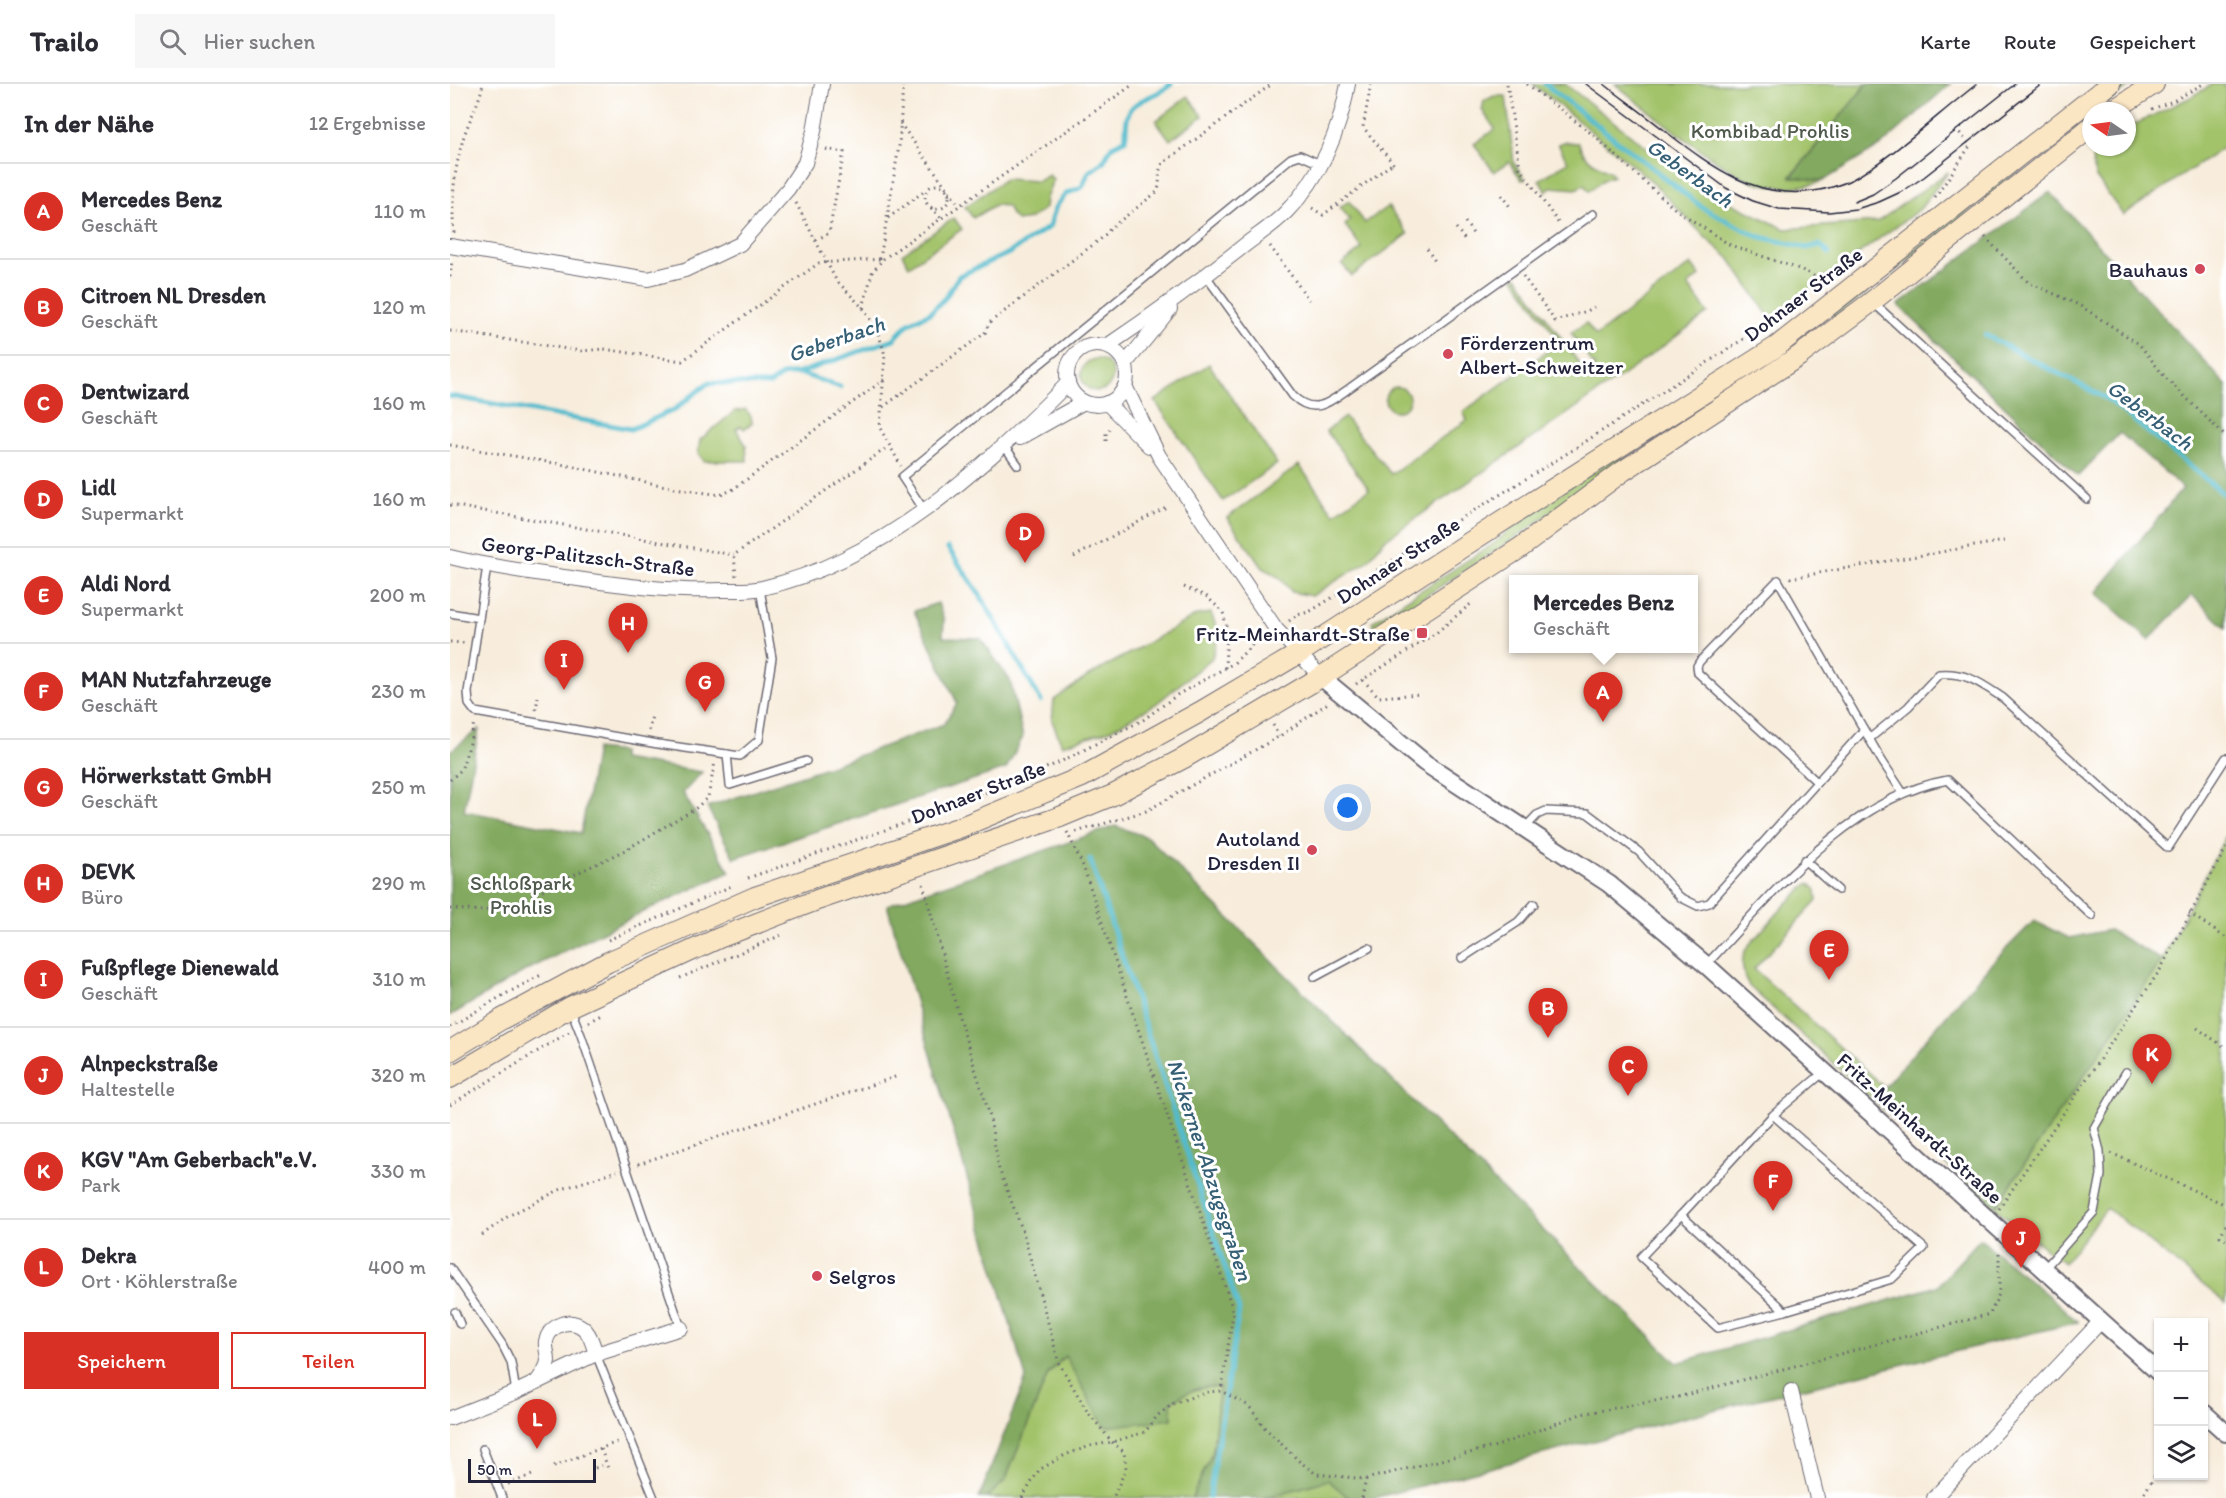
<!DOCTYPE html>
<html lang="de">
<meta charset="utf-8">
<style>
:root{--surface:#fff;--page:#f7f7f7;--text:#2b2b33;--muted:#7c7c81;--line:#e1e1e2;--accent:#d93025}
body{margin:0;font-family:Itim,sans-serif;background:var(--page);color:var(--text)}
.controls{position:absolute;right:18px;bottom:18px;display:grid;overflow:hidden;border-radius:0px;box-shadow:0 2px 4px #0004}
.controls button{width:54px;height:54px;display:grid;place-items:center;padding:0;border:0;border-bottom:2px solid var(--line);background:var(--surface);color:var(--text);font:30px sans-serif}
.compass{position:absolute;left:1632px;top:18px;width:54px;height:54px;border-radius:50%;background:var(--surface);box-shadow:0 2px 4px #0004;rotate:283deg}
.scale{position:absolute;left:18px;bottom:15px;width:128px;box-sizing:border-box;padding-left:6px;border:3px solid #22223b;border-top:0;font-size:16px;line-height:21px;white-space:nowrap;color:#22223b;-webkit-text-stroke:4px #fff;paint-order:stroke}
.you{position:absolute;left:898px;top:724px;width:21px;height:21px;margin:-15px;border:4px solid #fff;border-radius:50%;background:#1a73e8;box-shadow:0 0 0 9px #1a73e833}
.badge{display:grid;place-items:center;width:39px;height:39px;border-radius:50%;background:var(--accent);color:#fff;font-size:20px;font-weight:700}
.pin{position:absolute;translate:-50% -50px;filter:drop-shadow(0 2px 3px #0008)}
.pin::after{content:'';position:absolute;top:32px;width:21px;height:18px;background:inherit;clip-path:polygon(0 0,100% 0,50% 100%)}
.popup{position:absolute;left:1059px;top:491px;width:189px;height:78px;box-sizing:border-box;display:grid;place-content:center;border-radius:0px;background:var(--surface);filter:drop-shadow(0 2px 4px #0005);font-size:20px;white-space:nowrap;color:var(--muted)}
.popup b{font-size:22px;color:var(--text)}
.popup::after{content:'';position:absolute;left:50%;top:100%;margin-left:-12px;border:12px solid transparent;border-top-color:var(--surface)}
.list{margin:0;padding:0;list-style:none}
h2{display:flex;justify-content:space-between;align-items:center;height:78px;margin:0;padding:0 24px;font-size:26px}
h2 small{font-size:20px;font-weight:400;color:var(--muted)}
.list li{display:grid;grid-template-columns:39px 1fr auto;gap:18px;align-items:center;box-sizing:border-box;height:96px;padding:0 24px;border-top:2px solid var(--line)}
.list b{display:block;font-size:22px;white-space:nowrap}
.list p{margin:0;font-size:20px;white-space:nowrap;color:var(--muted)}
.list em{font-size:20px;font-style:normal;color:var(--muted)}
.actions{display:flex;gap:12px;padding:18px 24px}
.actions a{flex:1;padding:14px 0;border:2px solid var(--accent);border-radius:0px;text-align:center;font-size:21px;color:var(--accent)}
.actions .main{background:var(--accent);color:#fff}
.icon{flex:none;width:33px;height:33px;fill:none;stroke:currentColor;stroke-width:2;stroke-linecap:round;stroke-linejoin:round}
.map{position:relative;flex:none;width:1776px;height:1414px;overflow:hidden}
header{display:flex;align-items:center;gap:36px;box-sizing:border-box;height:84px;padding:0 30px;background:var(--surface);border-bottom:2px solid var(--line)}
header strong{font-size:28px}
nav{display:flex;gap:33px;margin-inline-start:auto;font-size:21px}
.search{width:420px;height:54px;background:var(--page);display:flex;align-items:center;gap:15px;box-sizing:border-box;padding:0 21px;border-radius:0px;color:var(--muted);font-size:22px}
main{display:flex}
aside{flex:1;background:var(--surface)}
.map>svg:first-child{display:block}
.green{fill:#a3c36b;stroke:#627253;stroke-width:1.5}
.forest{fill:#82a95f;stroke:#52664d;stroke-width:1.5}
.lines{fill:none;stroke-linecap:round;stroke-linejoin:round}
.stream{stroke:#51bbcd;stroke-width:5}
.service-casing{stroke:#6d6973;stroke-width:10}
.minor-casing{stroke:#6d6973;stroke-width:16}
.tertiary-casing{stroke:#6d6973;stroke-width:20}
.secondary-casing{stroke:#6d6973;stroke-width:22}
.path{stroke:#6d6973;stroke-width:3;stroke-dasharray:1.5 4.5;stroke-linecap:butt}
.service{stroke:#fff;stroke-width:7}
.minor{stroke:#fff;stroke-width:14}
.tertiary{stroke:#fff;stroke-width:16}
.secondary{stroke:#fbe6c4;stroke-width:20}
.tram{stroke:#22223b;stroke-width:1.5}
.poi-dot{fill:#d1495b;stroke:#fff;stroke-width:2}
.labels{text-anchor:middle;dominant-baseline:central;stroke-width:6;stroke-linejoin:round;paint-order:stroke}
.park-label{font-size:21px;fill:#4f5a4c;stroke:#fff}
.poi-label{font-size:21px;fill:#22223b;stroke:#fff;text-anchor:end}
.street-label{font-size:21px;fill:#22223b;stroke:#fff}
.water-label{font-size:22px;font-style:italic;fill:#355f75;stroke:#fff}
</style>
<header>
<strong>Trailo</strong>
<div class="search"><svg class="icon" aria-label="search" viewBox="0 0 24 24"><circle cx="10" cy="10" r="6"/><path d="M15 15l6 6"/></svg>Hier suchen</div>
<nav><a>Karte</a><a>Route</a><a>Gespeichert</a></nav>
</header>
<main>
<aside>
<h2>In der Nähe<small>12 Ergebnisse</small></h2>
<ul class="list">
<li><span class="badge">A</span><div><b>Mercedes Benz</b><p>Geschäft</p></div><em>110 m</em></li>
<li><span class="badge">B</span><div><b>Citroen NL Dresden</b><p>Geschäft</p></div><em>120 m</em></li>
<li><span class="badge">C</span><div><b>Dentwizard</b><p>Geschäft</p></div><em>160 m</em></li>
<li><span class="badge">D</span><div><b>Lidl</b><p>Supermarkt</p></div><em>160 m</em></li>
<li><span class="badge">E</span><div><b>Aldi Nord</b><p>Supermarkt</p></div><em>200 m</em></li>
<li><span class="badge">F</span><div><b>MAN Nutzfahrzeuge</b><p>Geschäft</p></div><em>230 m</em></li>
<li><span class="badge">G</span><div><b>Hörwerkstatt GmbH</b><p>Geschäft</p></div><em>250 m</em></li>
<li><span class="badge">H</span><div><b>DEVK</b><p>Büro</p></div><em>290 m</em></li>
<li><span class="badge">I</span><div><b>Fußpflege Dienewald</b><p>Geschäft</p></div><em>310 m</em></li>
<li><span class="badge">J</span><div><b>Alnpeckstraße</b><p>Haltestelle</p></div><em>320 m</em></li>
<li><span class="badge">K</span><div><b>KGV &quot;Am Geberbach&quot;e.V.</b><p>Park</p></div><em>330 m</em></li>
<li><span class="badge">L</span><div><b>Dekra</b><p>Ort · Köhlerstraße</p></div><em>400 m</em></li>
</ul>
<div class="actions"><a class="main">Speichern</a><a>Teilen</a></div>
</aside>
<div class="map">
<svg width="1776" height="1414" viewBox="0 0 1776 1414">
<rect width="100%" height="100%" fill="#fff"/>
<filter id="ink" filterUnits="userSpaceOnUse"><feTurbulence type="fractalNoise" baseFrequency=".0167" numOctaves="2"/><feDisplacementMap in="SourceGraphic" scale="12" xChannelSelector="R" yChannelSelector="G"/><feConvolveMatrix kernelMatrix="1 2 1 2 8 2 1 2 1" color-interpolation-filters="sRGB"/></filter>
<filter id="wash" filterUnits="userSpaceOnUse"><feTurbulence type="fractalNoise" baseFrequency=".008" numOctaves="4" result="noise"/><feDisplacementMap in="SourceGraphic" scale="24" xChannelSelector="R" yChannelSelector="G"/><feGaussianBlur stdDeviation="1.35" result="paint"/><feColorMatrix in="noise" values="0 0 0 0 0 0 0 0 0 0 0 0 0 0 0 0 0 1.4 0 .05"/><feComposite in="paint" operator="in"/></filter>
<g filter="url(#wash)">
<rect width="100%" height="100%" fill="#f8eddc"/>
<g class="green">
<path d="M1083,0H1115L1248,103L1335,145L1427,138L1498,88L1470,125L1320,234L1279,174L1256,154L1199,95Z"/>
<path d="M1165,0H1417L1341,92L1373,97C1350,105 1329,105 1305,98C1293,95 1280,85 1268,78C1232,55 1199,27 1165,0Z"/>
<path d="M1672,0H1683L1645,27H1641V30L1383,235L1381,231Z"/>
<path d="M1763,0H1776V62L1673,131L1645,92L1642,74L1656,63H1677V46L1681,42L1741,13Z"/>
<path d="M738,12L753,32L720,56L706,37Z"/>
<path d="M1044,12H1056L1064,79L1075,95L1072,96L1059,78L1044,88L1024,60L1045,45L1032,26L1034,17Z"/>
<path d="M1113,58L1129,59C1132,74 1149,82 1161,88L1163,92L1155,95L1139,107L1134,101L1126,105L1101,103L1096,108L1089,96L1118,78L1108,60Z"/>
<path d="M599,91L603,96L596,114L595,124L580,135L567,137L561,131L557,122L545,121L523,134L515,123L555,95L588,97Z"/>
<path d="M899,117L915,139L938,122L958,150L902,192L892,180L912,164L895,141L900,136L890,123Z"/>
<path d="M504,134L512,145L459,182L452,170Z"/>
<path d="M1241,180L1250,192L1238,201L1258,229L1182,285L933,457L918,477L862,512L842,508L830,494L813,484L777,434L849,381L884,430L919,405L876,347L895,333L941,390L1017,336L1013,328L1110,258L1064,194L1067,192L1136,289L1145,283L1121,249L1136,239L1146,252Z"/>
<circle cx="647" cy="291" r="16"/>
<path d="M759,280L827,380L773,417L705,317Z"/>
<path d="M1290,294L1292,298L1166,379L1079,445L926,544L922,538L1043,460L1079,429Z"/>
<circle cx="947" cy="315" r="12"/>
<path d="M295,325L301,332L302,339L294,345L291,342L286,345L296,361L297,377H254L248,369L250,356L286,326L289,327Z"/>
<path d="M761,529L769,549L762,574L706,620L660,646L612,661L602,637L604,616L637,593L747,531Z"/>
<path d="M1776,751V1219L1657,1124L1614,1179L1545,1124L1712,876Z"/>
<path d="M1359,799L1366,806L1367,817L1304,885L1434,1003L1423,1016L1299,902C1292,888 1289,875 1298,862L1337,819Z"/>
<path d="M615,1272L691,1338L721,1335L720,1318C737,1308 750,1301 769,1303L763,1367L742,1414H536L555,1397L598,1290Z"/>
<path d="M878,1396L899,1414H814Z"/>
</g>
<g class="forest">
<path d="M1417,0H1500L1432,61L1373,97L1341,93Z"/>
<path d="M1600,108L1776,301V544L1742,511L1699,556L1646,509L1733,404L1670,349L1628,392L1448,221Z"/>
<path d="M488,519L494,536L493,553L530,554L560,596L573,653L556,685L284,774L257,723L380,682L494,640L507,619L464,527Z"/>
<path d="M29,645L14,727L131,749L146,665L172,668V675L252,688L233,709L280,788L201,824L73,888L0,932V667Z"/>
<path d="M665,742L697,753L1227,1279L1487,1202L1530,1155L1606,1218L1628,1238L1268,1325L924,1414H899L878,1396L814,1414H742L763,1367L769,1303C750,1301 737,1308 721,1318L722,1335L655,1343L615,1272L598,1290L555,1397L536,1414H529L576,1294L437,821Z"/>
<path d="M1584,837L1619,854L1659,846L1712,876L1545,1124L1423,1016L1539,882Z"/>
</g>
<g class="lines">
<g class="stream">
<path d="M1095,0L1253,124L1307,152L1357,164L1370,161L1379,169"/>
<path d="M1535,251L1659,316L1776,412"/>
<path d="M349,289L390,303"/>
<path d="M0,312L181,345L224,326L258,299L320,300L332,291L349,289L444,255L459,239L480,229L495,214L509,192L559,169L599,143L606,122L616,110L632,103L639,88L653,78L662,62L675,56C677,48 675,39 678,31C683,14 709,13 721,0"/>
<path d="M498,464L530,511L591,617"/>
<path d="M640,775L789,1226L759,1414"/>
</g>
</g>
</g>
<g filter="url(#ink)">
<g class="lines">
<defs>
<g id="service">
<path d="M756,192L843,312C865,333 881,317 901,303L1143,130"/>
<path d="M1422,220L1427,222L1637,415"/>
<path d="M555,363L568,381"/>
<path d="M474,426L452,393L841,74L850,71L870,80"/>
<path d="M37,482L18,608L19,620L25,628L208,660L290,672L309,656L322,574L310,505"/>
<path d="M0,529L29,534"/>
<path d="M1419,655L1458,623L1489,590C1517,588 1530,599 1553,614L1718,764L1776,674"/>
<path d="M277,670L280,701L356,677"/>
<path d="M1367,698L1248,589L1247,582L1250,577L1328,496L1432,677L1453,709"/>
<path d="M1074,745L1087,731L1096,727L1137,729L1189,768L1230,813L1248,822L1259,819L1414,646"/>
<path d="M1354,776L1388,806"/>
<path d="M1012,874L1068,838L1084,820"/>
<path d="M1256,881C1321,812 1399,713 1498,696L1642,832"/>
<path d="M865,893L919,864"/>
<path d="M121,926L131,951L231,1244"/>
<path d="M1323,1031L1474,1164L1442,1195L1335,1227L1231,1131L1323,1031L1374,988"/>
<path d="M1231,1131L1191,1173L1268,1244L1335,1227"/>
<path d="M0,1184L52,1260L61,1278L66,1308"/>
<path d="M1595,1184L1644,1128L1651,1091L1650,1067L1644,1044L1676,988"/>
<path d="M5,1228L10,1240"/>
<path d="M146,1270L204,1414"/>
<path d="M33,1365L52,1414"/>
</g>
<g id="minor">
<path d="M0,162L198,195L235,186L290,160L338,105L355,79L364,47L372,0"/>
<circle cx="647" cy="291" r="30"/>
<path d="M657,262C703,231 747,199 791,164C806,152 824,141 837,127C871,93 890,46 898,0"/>
<path d="M675,280L720,225"/>
<path d="M675,302L709,372L826,545L871,593"/>
<path d="M657,319L699,362"/>
<path d="M570,354L634,318"/>
<path d="M0,473C40,483 80,488 121,494C171,501 220,508 271,506C284,506 299,507 312,504C432,477 534,384 618,299"/>
<path d="M87,1298C91,1291 97,1285 98,1277C98,1270 95,1263 96,1257C99,1244 113,1236 126,1240C139,1244 142,1258 146,1270"/>
<path d="M1341,1307L1367,1414"/>
<path d="M0,1334L66,1308L146,1270L231,1244"/>
<path d="M1484,1414L1651,1237"/>
</g>
<g id="tertiary">
<path d="M871,593L975,679L1159,800L1256,881L1708,1288"/>
<path d="M1754,1329L1776,1349"/>
</g>
<g id="secondary">
<path d="M1662,27L1704,0"/>
<path d="M0,967L52,935L158,878L305,813L511,743L632,693L750,628L848,570L1048,440L1326,263L1660,0"/>
<path d="M0,994L120,923L269,854L367,816L610,733L663,711L734,674L871,593L1070,464L1173,387L1349,272L1420,219L1641,43"/>
</g>
</defs>
<use href="#service" class="service-casing"/>
<use href="#minor" class="minor-casing"/>
<use href="#tertiary" class="tertiary-casing"/>
<use href="#secondary" class="secondary-casing"/>
<g class="path">
<path d="M921,0L913,43L946,83"/>
<path d="M1057,0L1070,84L1109,140"/>
<path d="M1077,0L1142,50L1225,125L1280,161L1352,186L1377,199"/>
<path d="M1702,25L1723,17L1753,0"/>
<path d="M450,39L509,121"/>
<circle cx="487" cy="113" r="12"/>
<path d="M1051,111L1061,124"/>
<path d="M1485,114L1520,62L1509,48"/>
<path d="M346,119L386,196L413,224L428,248L435,271L430,344L451,382"/>
<path d="M481,124L491,134"/>
<path d="M862,124L873,131L943,79"/>
<path d="M438,134L476,106"/>
<path d="M1015,138L1024,151"/>
<path d="M1006,144L1016,157"/>
<path d="M4,149C1,116 4,85 14,52C20,34 29,19 33,0"/>
<path d="M1535,153L1578,198L1629,221L1689,260L1715,293L1776,353"/>
<path d="M366,156L379,149L394,68L374,65"/>
<path d="M820,162L859,216"/>
<path d="M977,165L985,177"/>
<path d="M430,175L449,62L453,0"/>
<path d="M1073,192L1105,237L1137,227L1144,223"/>
<path d="M0,193L2,176"/>
<path d="M413,224L422,189L433,175L684,0"/>
<path d="M0,247L131,267L154,265L232,277L369,179L433,175"/>
<path d="M433,323L535,249L539,239L652,154L662,143L707,108C712,98 706,90 713,79L822,0"/>
<path d="M656,357V349L662,343"/>
<path d="M0,361L115,381L225,404L270,411L282,406L435,295"/>
<path d="M0,421L284,471"/>
<path d="M624,473L718,422"/>
<path d="M286,492L284,471L438,363"/>
<path d="M1340,494L1554,457"/>
<path d="M734,503L756,512L773,528L777,546L775,584"/>
<path d="M890,509L897,519"/>
<path d="M839,537L847,531L859,528L1121,367L1352,217"/>
<path d="M0,558L14,559"/>
<path d="M913,596L929,613L971,610"/>
<path d="M906,600L986,549L1023,518"/>
<path d="M86,626L88,613"/>
<path d="M823,641L830,652"/>
<path d="M199,647L202,631"/>
<path d="M0,696L11,686L20,659L24,638"/>
<path d="M617,748L633,782L781,1220L783,1231L771,1307"/>
<path d="M626,748L696,727L830,652L878,619"/>
<path d="M298,794L506,721L608,679L693,636L727,611L784,579L804,559L813,553"/>
<path d="M473,800L511,940L539,1029L549,1085L573,1148L609,1279L637,1327L662,1358L674,1368L676,1384L663,1414"/>
<path d="M0,825L34,827L72,816L177,765L246,724L258,713L265,678"/>
<path d="M1739,829L1776,854"/>
<path d="M158,856L284,801"/>
<path d="M230,894L334,850"/>
<path d="M138,938L153,930"/>
<path d="M0,943L50,913L91,891"/>
<path d="M1747,944L1776,964"/>
<path d="M0,1021L119,948"/>
<path d="M1661,1069L1776,1121"/>
<path d="M188,1080L448,992"/>
<path d="M1549,1125L1710,886L1776,764"/>
<path d="M1776,1141L1770,1152L1776,1156"/>
<path d="M32,1151L60,1131L109,1106L167,1087"/>
<path d="M151,1365L159,1387"/>
<path d="M104,1382L170,1357"/>
<path d="M145,1384L156,1380"/>
<path d="M58,1400L85,1390"/>
<path d="M572,1414L589,1386L615,1371L640,1362L662,1358L695,1348L708,1331L723,1320L756,1308L771,1307L799,1322L814,1343L849,1377L866,1390L916,1395L1047,1362L1131,1330L1228,1313L1540,1230L1549,1210V1167"/>
<path d="M912,1414L916,1395"/>
<path d="M1691,1414L1708,1387"/>
</g>
<use href="#service" class="service"/>
<use href="#minor" class="minor"/>
<use href="#tertiary" class="tertiary"/>
<use href="#secondary" class="secondary"/>
<g class="tram">
<path d="M1136,0L1276,104L1303,117L1329,125L1379,128L1406,125L1429,118L1453,107L1474,93L1592,0"/>
<path d="M1154,0C1176,17 1198,33 1219,50C1262,83 1307,116 1364,107C1377,105 1391,101 1403,95C1445,71 1488,30 1527,0"/>
<path d="M1404,118L1423,110L1446,94L1565,0"/>
</g>
</g>
</g>
<g class="poi-dot">
<circle cx="1750" cy="185" r="6"/>
<circle cx="998" cy="270" r="6"/>
<rect x="966" y="543" width="12" height="12" rx="3"/>
<circle cx="862" cy="766" r="6"/>
<circle cx="367" cy="1192" r="6"/>
</g>
<g class="labels">
<g class="park-label">
<text x="1320" y="46">Kombibad Prohlis</text>
<text x="71" y="798">Schloßpark<tspan x="71" dy="24">Prohlis</tspan></text>
</g>
<g class="poi-label">
<text x="1738" y="185">Bauhaus</text>
<text x="1010" y="258" text-anchor="start">Förderzentrum<tspan x="1010" dy="24">Albert-Schweitzer</tspan></text>
<text x="960" y="549">Fritz-Meinhardt-Straße</text>
<text x="850" y="754">Autoland<tspan x="850" dy="24">Dresden II</tspan></text>
<text x="379" y="1192" text-anchor="start">Selgros</text>
</g>
<g class="street-label">
<text transform="translate(1353 210) rotate(-37)">Dohnaer Straße</text>
<text transform="translate(138 472) rotate(7)">Georg-Palitzsch-Straße</text>
<text transform="translate(948 476) rotate(-33)">Dohnaer Straße</text>
<text transform="translate(528 708) rotate(-21)">Dohnaer Straße</text>
<text transform="translate(1470 1044) rotate(42)">Fritz-Meinhardt-Straße</text>
</g>
<g class="water-label">
<text transform="translate(1240 89) rotate(36)">Geberbach</text>
<text transform="translate(386 255) rotate(-19)">Geberbach</text>
<text transform="translate(1700 331) rotate(37)">Geberbach</text>
<text transform="translate(760 1086) rotate(72)">Nickerner Abzugsgraben</text>
</g>
</g>
</svg>
<div class="controls">
<button>+</button>
<button>−</button>
<button><svg class="icon" aria-label="layers" viewBox="0 0 24 24"><path d="M12 4l9 5-9 5-9-5zM3 14l9 5 9-5"/></svg></button>
</div>
<svg class="compass" viewBox="-18 -18 36 36"><path d="M0-13l5 13h-10z" fill="#e53935"/><path d="M0 13l5-13h-10z" fill="#7c7c81"/></svg>
<div class="scale">50 m</div>
<div class="you"></div>
<div class="pin badge" style="left:1153px;top:638px">A</div>
<div class="popup"><b>Mercedes Benz</b>Geschäft</div>
<div class="pin badge" style="left:1098px;top:954px">B</div>
<div class="pin badge" style="left:1178px;top:1012px">C</div>
<div class="pin badge" style="left:575px;top:479px">D</div>
<div class="pin badge" style="left:1379px;top:896px">E</div>
<div class="pin badge" style="left:1323px;top:1127px">F</div>
<div class="pin badge" style="left:255px;top:628px">G</div>
<div class="pin badge" style="left:178px;top:569px">H</div>
<div class="pin badge" style="left:114px;top:606px">I</div>
<div class="pin badge" style="left:1571px;top:1184px">J</div>
<div class="pin badge" style="left:1702px;top:1000px">K</div>
<div class="pin badge" style="left:87px;top:1365px">L</div>
</div>
</main>
